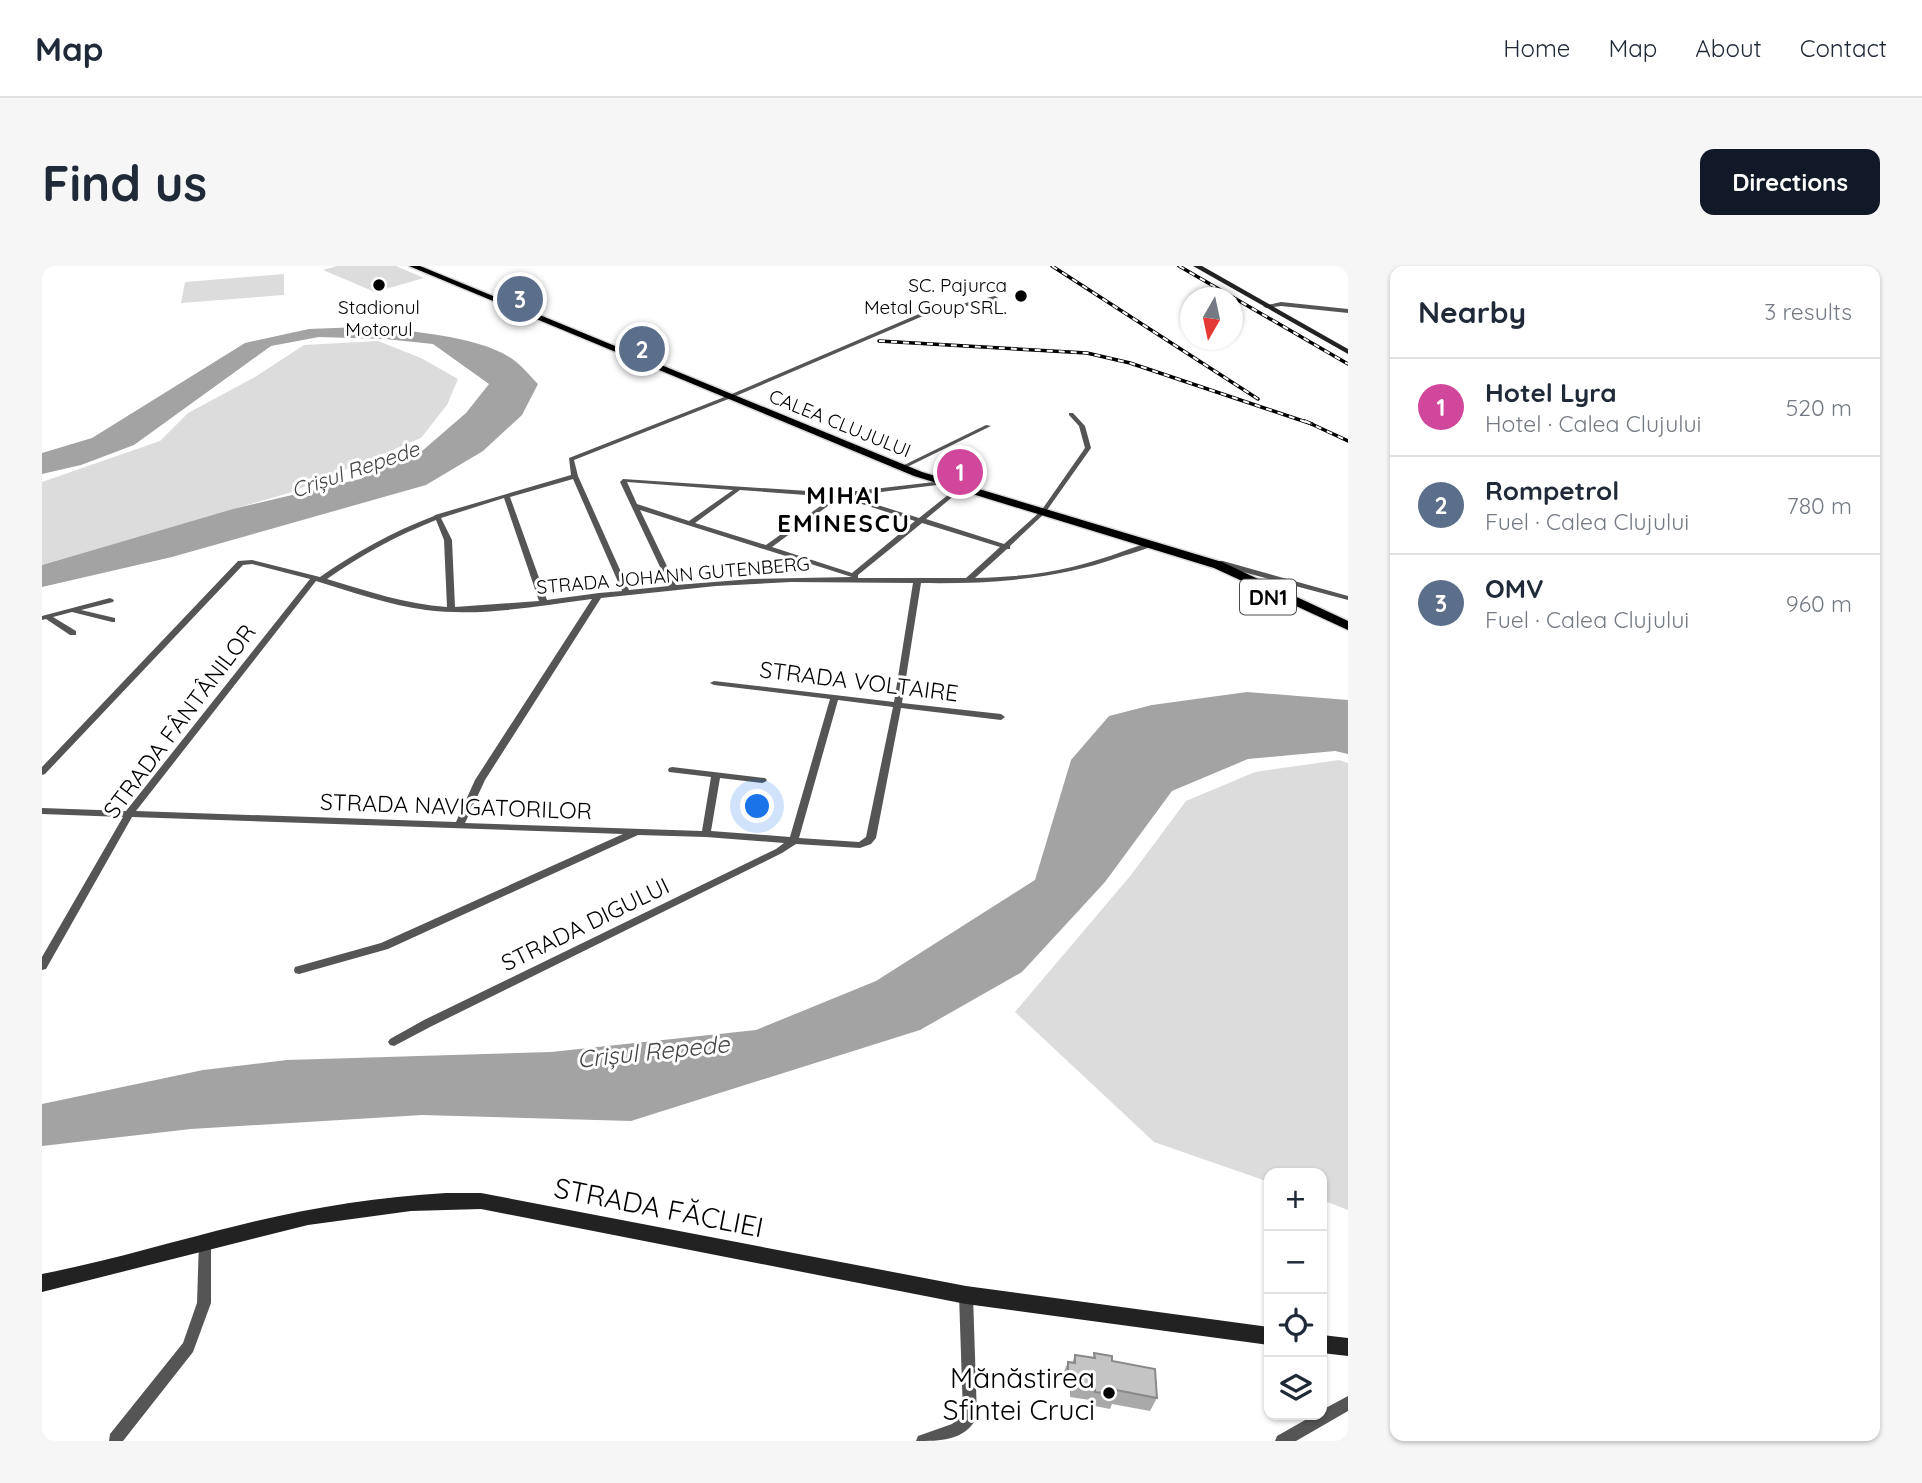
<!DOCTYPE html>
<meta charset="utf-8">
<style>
:root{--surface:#fff;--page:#f6f6f7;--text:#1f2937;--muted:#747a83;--line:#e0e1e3;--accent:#111827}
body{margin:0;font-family:Quicksand,sans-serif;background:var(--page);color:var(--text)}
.controls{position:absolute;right:21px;bottom:21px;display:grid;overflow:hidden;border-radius:14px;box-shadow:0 2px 5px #0004}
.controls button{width:63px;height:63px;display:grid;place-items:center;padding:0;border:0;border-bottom:2px solid var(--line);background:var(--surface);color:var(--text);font:35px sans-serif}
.compass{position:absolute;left:1138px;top:21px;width:63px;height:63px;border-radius:50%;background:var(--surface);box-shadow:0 2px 5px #0004;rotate:189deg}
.you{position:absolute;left:716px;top:541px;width:24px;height:24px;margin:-18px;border:5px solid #fff;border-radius:50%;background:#1a73e8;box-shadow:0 0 0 10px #1a73e833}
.badge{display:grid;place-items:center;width:46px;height:46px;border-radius:50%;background:var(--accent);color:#fff;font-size:23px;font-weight:700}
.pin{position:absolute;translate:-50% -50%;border:4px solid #fff;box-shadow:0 2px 7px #0006}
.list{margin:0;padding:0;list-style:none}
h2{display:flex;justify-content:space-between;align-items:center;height:91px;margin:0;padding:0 28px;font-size:30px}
h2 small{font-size:23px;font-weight:400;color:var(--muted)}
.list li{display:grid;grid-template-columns:46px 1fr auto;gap:21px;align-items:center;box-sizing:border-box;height:98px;padding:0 28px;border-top:2px solid var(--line)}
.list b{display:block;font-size:26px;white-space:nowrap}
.list p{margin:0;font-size:23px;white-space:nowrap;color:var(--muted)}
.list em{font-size:23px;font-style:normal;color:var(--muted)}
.icon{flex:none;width:38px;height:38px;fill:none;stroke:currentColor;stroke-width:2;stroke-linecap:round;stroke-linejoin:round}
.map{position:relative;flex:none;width:1306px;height:1175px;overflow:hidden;border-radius:14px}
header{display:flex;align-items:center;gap:42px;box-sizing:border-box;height:98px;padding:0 35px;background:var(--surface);border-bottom:2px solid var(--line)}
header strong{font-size:33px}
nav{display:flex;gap:38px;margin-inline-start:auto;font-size:24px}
.intro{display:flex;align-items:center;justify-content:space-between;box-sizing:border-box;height:168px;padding:0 42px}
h1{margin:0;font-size:49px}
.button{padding:18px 32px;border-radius:14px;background:var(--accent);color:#fff;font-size:24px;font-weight:700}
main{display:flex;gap:42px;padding:0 42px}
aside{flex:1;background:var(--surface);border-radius:14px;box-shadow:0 2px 5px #0004}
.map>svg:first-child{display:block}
.green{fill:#dcdcdc}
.water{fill:#a3a3a3}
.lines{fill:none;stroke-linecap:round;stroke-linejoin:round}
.primary-casing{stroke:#dbdbdb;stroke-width:3}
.street{fill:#555;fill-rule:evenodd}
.secondary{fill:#222;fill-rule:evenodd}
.primary{fill:#000;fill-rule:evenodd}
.rail-casing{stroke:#000;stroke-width:3.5}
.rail{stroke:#fff;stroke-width:2;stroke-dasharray:6;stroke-linecap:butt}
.wall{fill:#a9a9a9}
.building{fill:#c4c4c4;stroke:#898989;stroke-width:2}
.poi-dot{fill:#000;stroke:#fff;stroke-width:2.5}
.labels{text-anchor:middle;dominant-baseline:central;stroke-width:6;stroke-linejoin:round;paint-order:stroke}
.far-poi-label{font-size:19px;fill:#000;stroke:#fff;text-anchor:end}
.far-street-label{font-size:19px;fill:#000;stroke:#fff}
.far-water-label{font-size:21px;font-style:italic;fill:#444;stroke:#fff}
.shield{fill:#fff;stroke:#4c4c4c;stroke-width:2}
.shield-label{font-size:21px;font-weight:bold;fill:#000}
.street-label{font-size:23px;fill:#000;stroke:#fff}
.far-district-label{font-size:24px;font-weight:bold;letter-spacing:2px;fill:#000;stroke:#fff}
.water-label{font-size:24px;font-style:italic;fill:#444;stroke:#fff}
.near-street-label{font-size:28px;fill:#000;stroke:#fff}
.near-poi-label{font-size:28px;fill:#000;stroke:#fff;text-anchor:end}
</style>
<header>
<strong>Map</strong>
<nav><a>Home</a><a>Map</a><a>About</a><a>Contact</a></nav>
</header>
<div class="intro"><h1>Find us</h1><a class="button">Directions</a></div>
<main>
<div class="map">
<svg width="1306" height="1175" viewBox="0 0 1306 1175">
<rect width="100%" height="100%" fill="#fff"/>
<g class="green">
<path d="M295,0H354L382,12L333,26L281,4Z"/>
<path d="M242,8V29L139,37L143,16Z"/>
<path d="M336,75L379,92L416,113L405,139L379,172L250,226L0,299V216L118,175L146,147L213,111L262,79Z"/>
<path d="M1297,494L1306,497V944L1280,934V907H1227V916L1112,876L973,746L1089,609L1144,535L1213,506Z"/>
</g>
<g class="water">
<path d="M318,61C359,64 440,69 473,95C481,101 488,110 496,118L480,149L441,185L384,219L130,291L0,321V299L191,243L318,213L380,185L424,147L447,118L391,78L343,73L277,71L229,80L92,179L39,199L0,208V187L50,172L203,77L267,63Z"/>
<path d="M1205,426L1306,434V488L1293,485L1206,493L1130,525L1063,616L980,706L878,764L589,855L380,849L149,863L0,880V838L161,804L245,794L509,786L714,764L834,715L993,614L1029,494L1067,450L1110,439Z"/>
</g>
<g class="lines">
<defs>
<path id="primary" d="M367,0H378L880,206L1180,296L1306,355V364L1172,302L872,210Z"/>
</defs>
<use href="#primary" class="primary-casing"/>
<g class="street">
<path d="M953,30L956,32L955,33L881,50L689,132L532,194L536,210L587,324L627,320L578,216L581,213L797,227L901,215L904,217L903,218L807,230L877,252L916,221H920V223L884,253L962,278L999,245L1043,182L1037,160L1027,149V147H1031L1043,160L1049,182L1003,247L968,280V283H965L933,312C965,311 999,309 1030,301C1056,295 1082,285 1107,276H1113L1114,278C1103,284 1090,287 1078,291C1013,314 947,318 879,317L860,437L959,448L963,451L959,454L859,442L834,572L829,578L818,582L754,578L740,587L390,760L352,780L348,779L346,776L348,773L382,754L734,583L742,577L664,571L596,569L346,683L257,708L253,707L252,704L253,701L339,677L581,568L90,551L4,703L0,704V691L81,551L0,548V542L84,545L268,313L210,298L201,299L3,508L0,509V501L196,295L210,294L278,311C314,286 350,266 392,250L393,249L529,209L527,192L685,130L877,48ZM531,213L580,325L557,327L505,334L468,231ZM585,216L691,224L647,255L595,238ZM698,224L791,231L724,279L653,257ZM798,231L873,255L810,307L730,281ZM462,232L497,335L413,341L410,274L399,252ZM598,244L810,311L710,313L634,319ZM394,254L402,274L405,341C363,338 325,325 285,313C319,289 354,270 394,254ZM880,257L958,281L924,312H816V309ZM274,315C310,326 347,339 384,344C438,351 496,340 550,333L433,514L414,556L94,545ZM749,316L871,317L852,436L672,415L668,417L672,419L788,433L748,571L669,565L678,512L720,517L723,516L725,514L723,512L630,501L627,502L626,504L627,506L669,511L660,565L423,557L443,514L559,332L674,320ZM796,434L851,441L824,571L817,576L757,572Z"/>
<path d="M1239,36L1306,43V47L1239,40L1224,42L1221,40Z"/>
<path d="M944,159L949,160L861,203L856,202Z"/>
<path d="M1175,295H1181L1306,330V334L1175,299Z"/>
<path d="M68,332L72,334L71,336L39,344L73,352V356H70L30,346L11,351L34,365V369H28L4,353L0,354V350Z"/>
<path d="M163,969L168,971L169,975V1037L151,1086L81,1175H67L68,1168L141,1077L155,1037L157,975L158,971Z"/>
<path d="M924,1023L929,1025L931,1029L935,1151C923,1175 898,1175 874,1175L876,1170L910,1158L921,1148L917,1029L919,1025Z"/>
<path d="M1306,1130V1145L1254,1175H1233L1235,1170L1272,1149H1280V1144Z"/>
</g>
<g class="secondary">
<path d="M1151,0H1160L1306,83V88Z"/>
<path d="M404,927H439L924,1020L1227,1061V1079L924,1038L439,943L369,945L266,959L0,1026V1008C67,995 132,975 198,959C266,942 334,931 404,927Z"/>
<path d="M1280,1069L1306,1072V1090L1280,1087Z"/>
</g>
<use href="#primary" class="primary"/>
<defs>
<g id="rail">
<path d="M1010,0L1216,133"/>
<path d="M1137,0L1306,98"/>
<path d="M837,75L1045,87L1088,97L1270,158"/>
<path d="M1263,155L1306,175"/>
</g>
</defs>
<use href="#rail" class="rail-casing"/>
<use href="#rail" class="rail"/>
</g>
<path class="wall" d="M1052,1087L1070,1095L1115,1132L1108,1145L1070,1138L1068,1143L1048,1139V1134L1028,1131V1123L1021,1122L1020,1110L1026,1096L1030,1097L1033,1089L1051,1092Z"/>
<path class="building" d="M1052,1087L1070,1090V1095L1113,1103L1115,1132L1074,1124V1129L1053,1126V1121L1034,1117L1033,1109L1026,1108V1096L1033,1097V1089L1053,1092Z"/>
<g class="poi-dot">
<circle cx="337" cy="19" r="7"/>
<circle cx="979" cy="30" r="7"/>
<circle cx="1067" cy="1127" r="7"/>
</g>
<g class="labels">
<g class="far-poi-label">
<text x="965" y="19">SC. Pajurca<tspan x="965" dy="22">Metal Goup SRL.</tspan></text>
<text x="337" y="41" text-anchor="middle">Stadionul<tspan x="337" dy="22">Motorul</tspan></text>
</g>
<g class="far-street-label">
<text transform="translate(798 157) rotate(22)">CALEA CLUJULUI</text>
<text transform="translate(631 309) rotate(-5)">STRADA JOHANN GUTENBERG</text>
</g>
<g class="far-water-label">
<text transform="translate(313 203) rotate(-19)">Crișul Repede</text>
</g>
<rect class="shield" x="1198" y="313.5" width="56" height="35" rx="5"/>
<g class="shield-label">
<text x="1226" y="331">DN1</text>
</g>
<g class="street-label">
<text transform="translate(817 415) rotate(7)">STRADA VOLTAIRE</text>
<text transform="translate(137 455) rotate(-53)">STRADA FÂNTÂNILOR</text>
<text transform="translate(414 540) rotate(2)">STRADA NAVIGATORILOR</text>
<text transform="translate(543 658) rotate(-26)">STRADA DIGULUI</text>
</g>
<g class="far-district-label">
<text x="802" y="229">MIHAI<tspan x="802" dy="28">EMINESCU</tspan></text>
</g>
<g class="water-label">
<text transform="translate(611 785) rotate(-6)">Crișul Repede</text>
</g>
<g class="near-street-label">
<text transform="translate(617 941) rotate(11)">STRADA FĂCLIEI</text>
</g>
<g class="near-poi-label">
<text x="1053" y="1111">Mănăstirea<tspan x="1053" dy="32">Sfintei Cruci</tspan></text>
</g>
</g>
</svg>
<div class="controls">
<button>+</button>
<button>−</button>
<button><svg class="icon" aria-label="locate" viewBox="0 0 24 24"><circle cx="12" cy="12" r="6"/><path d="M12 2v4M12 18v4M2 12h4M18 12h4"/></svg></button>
<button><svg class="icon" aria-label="layers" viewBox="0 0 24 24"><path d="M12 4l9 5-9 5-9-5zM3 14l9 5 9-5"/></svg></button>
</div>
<svg class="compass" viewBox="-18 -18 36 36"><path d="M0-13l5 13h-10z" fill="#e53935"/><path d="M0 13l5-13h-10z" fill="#747a83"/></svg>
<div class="you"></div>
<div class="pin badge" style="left:918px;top:206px;background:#d1479c">1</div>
<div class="pin badge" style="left:600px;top:83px;background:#5c6f8a">2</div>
<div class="pin badge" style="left:478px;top:33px;background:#5c6f8a">3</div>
</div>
<aside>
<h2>Nearby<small>3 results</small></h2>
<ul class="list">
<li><span class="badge" style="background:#d1479c">1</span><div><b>Hotel Lyra</b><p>Hotel · Calea Clujului</p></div><em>520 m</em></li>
<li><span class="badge" style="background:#5c6f8a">2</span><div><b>Rompetrol</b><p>Fuel · Calea Clujului</p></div><em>780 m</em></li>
<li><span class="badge" style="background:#5c6f8a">3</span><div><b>OMV</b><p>Fuel · Calea Clujului</p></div><em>960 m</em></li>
</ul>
</aside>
</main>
